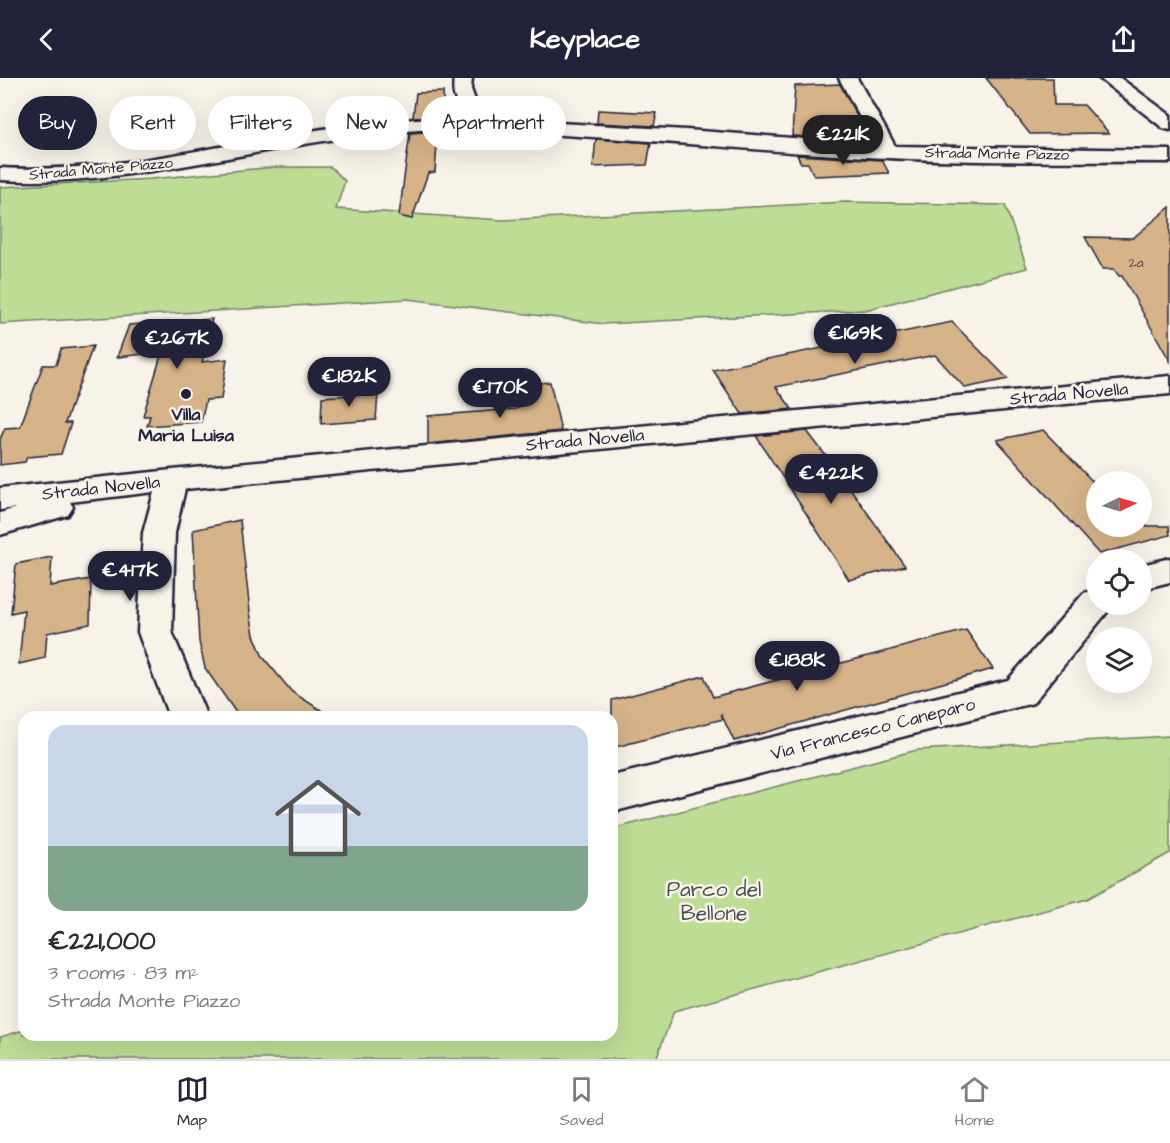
<!DOCTYPE html>
<html lang="en">
<head>
<meta charset="utf-8">
<style>
	:root { --surface:#fff; --page:#f2f2f3; --text:#2b2b33; --muted:#7c7c81; --line:#e1e1e2; --accent:#22223b }
	body { margin:0; font-family:"Architects Daughter",sans-serif; background:var(--page); color:var(--text); height:100vh; display:flex; flex-direction:column; font-size:22px; white-space:nowrap }
	* { box-sizing:border-box; margin:0 }
	p { font-size:20px; color:var(--muted) }
	.icon { flex:none; width:33px; height:33px; fill:none; stroke:currentColor; stroke-width:2; stroke-linecap:round; stroke-linejoin:round }
	.map { position:relative; flex:1; overflow:hidden }
	.panel { position:absolute; left:18px; top:633px; width:600px; height:330px; display:flex; flex-direction:column; background:var(--surface); border-radius:18px; box-shadow:0 6px 24px #0002 }
	.panel>* { flex:none }
	.top-card { position:absolute; left:18px; top:18px; width:600px; height:54px; display:flex; gap:12px }
	.needle { width:39px; rotate:85deg }
	.controls { position:absolute; left:1086px; top:393px; display:grid; gap:12px }
	.controls a { display:grid; place-items:center; width:66px; height:66px; border-radius:50%; background:var(--surface); box-shadow:0 6px 24px #0002; font-size:30px }
	.price { position:absolute; translate:-50% -51px; padding:0 14px; border-radius:21px; background:var(--accent); color:#fff; font-size:20px; line-height:39px; filter:drop-shadow(0 2px 3px #0008) }
	.price::after { content:''; position:absolute; left:50%; top:36px; width:18px; height:14px; margin-left:-9px; background:inherit; clip-path:polygon(0 0,100% 0,50% 100%) }
	.price.active { background:#222; color:#fff }
	ul { padding:0; list-style:none }
	li { display:grid; align-content:center; gap:12px; height:318px; padding:0 30px }
	li span { display:grid; place-items:center; height:186px; border-radius:18px; color:#555 }
	li>.icon { margin-inline-start:auto }
	span .icon { width:108px; height:108px; fill:#fffc; stroke-width:1 }
	li b { font-size:26px }
	.tag { padding:0 21px; border-radius:27px; background:var(--surface); box-shadow:0 6px 24px #0002; font-size:21px; line-height:54px }
	.tag.active { background:var(--accent); color:#fff }
	header { display:flex; justify-content:space-between; align-items:center; height:78px; padding:0 30px; background:var(--accent); color:#fff; font-size:27px; font-weight:700 }
	.tabs { display:flex; justify-content:space-around; align-items:center; height:84px; border-top:2px solid var(--line); background:var(--surface); font-size:16px; color:var(--muted) }
	.tabs a { display:grid; justify-items:center; gap:3px }
	.tabs .active { color:var(--accent) }
	.map>svg:first-child { display:block }
	.green { fill:#bddc94; stroke:#707f68; stroke-width:1.5 }
	.building { fill:#d6b388; stroke:#22223b; stroke-width:1.5 }
	.lines { fill:none; stroke-linecap:round; stroke-linejoin:round }
	.minor-casing { stroke:#22223b; stroke-width:5 }
	.minor { fill:#f7f3e8; fill-rule:evenodd }
	.poi-dot { fill:#22223b; stroke:#f7f3e8; stroke-width:2 }
	.labels { text-anchor:middle; dominant-baseline:central; stroke-width:5; stroke-linejoin:round; paint-order:stroke }
	.far-number-label { font-size:14px; fill:#4f464e }
	.far-street-label { font-size:15px; fill:#22223b; stroke:#f7f3e8 }
	.street-label { font-size:18px; fill:#22223b; stroke:#f7f3e8 }
	.poi-label { font-size:18px; font-weight:bold; fill:#22223b; stroke:#f7f3e8 }
	.near-park-label { font-size:21px; fill:#495051; stroke:#f7f3e8 }
</style>
</head>
<body>
<header><svg class="icon" aria-label="back" viewBox="0 0 24 24"><path d="M15 5l-7 7 7 7"/></svg>Keyplace<svg class="icon" aria-label="share" viewBox="0 0 24 24"><path d="M12 15V3M7 8l5-5 5 5M5 13v7h14v-7"/></svg></header>
<div class="map">
<svg width="1170" height="981" viewBox="0 0 1170 981">
	<rect width="100%" height="100%" fill="#f7f3e8"/>
	<filter id="ink" filterUnits="userSpaceOnUse"><feTurbulence type="fractalNoise" baseFrequency=".0167" numOctaves="2"/><feDisplacementMap in="SourceGraphic" scale="12" xChannelSelector="R" yChannelSelector="G"/><feConvolveMatrix kernelMatrix="1 2 1 2 8 2 1 2 1" color-interpolation-filters="sRGB"/></filter>
	<g filter="url(#ink)">
		<!-- green -->
		<path class="green" d="M274,89H331L345,103L336,131L503,142L845,124L1005,127L1027,190L865,232L604,246L408,221L0,246V109L151,101Z
			M1170,658V775L1087,821L674,933L656,981H0V959L24,952V957H612V751L917,672Z"/>
		<!-- building -->
		<path class="building" d="M986,0H1053L1054,27H1084L1109,55L1030,56Z
			M840,6L870,63L792,58L795,8Z
			M443,14L444,39H413L416,15Z
			M598,32L657,35L654,48L597,45Z
			M441,53L437,67L435,94L428,95L412,141L399,138L410,55Z
			M596,61L651,65L647,87L593,89Z
			M797,77L882,82L889,95L814,98L808,85H801Z
			M1170,129V283L1122,198H1119L1114,191H1103L1085,159L1133,160Z
			M212,241L202,284L227,281L221,321L206,322L201,344L147,348L150,338H143L162,274L117,279L129,247Z
			M952,244L1008,301L965,310L935,277L776,309L792,331L742,336L713,292Z
			M93,268L65,345H71L61,376L27,379L25,384L0,387V361L5,350L20,349L43,287H56L61,271Z
			M550,304L561,353L428,366V338L515,331L520,329L519,307Z
			M378,315L376,342L321,346L322,319Z
			M1043,352L1096,407V448H1169L1170,457L1099,476L997,362Z
			M807,353L845,403L905,488L849,502L756,358Z
			M240,442L250,534L254,557L263,579L292,614L332,639H239L205,590L199,564L193,452Z
			M52,479L50,508L91,501L90,546L47,555L45,580L19,586L24,532L11,535L16,486Z
			M966,552L993,591L734,663L721,636L723,641L612,670V622L704,598L713,619Z"/>
		<g class="lines">
			<defs>
				<path id="minor" d="M454,0H472L471,11L475,22L504,42L686,52L874,66L839,0H857L895,68L1170,72V84C1084,83 997,85 910,81C794,76 679,64 563,57C524,55 484,50 445,51C295,54 150,111 0,102V90C161,99 317,32 476,41C458,28 451,23 454,0Z
					M1099,0H1120L1170,37V52L1163,50Z
					M1170,298V316L185,411L175,455L172,554L207,639H169L138,554L143,455L154,414L70,424L73,429L68,437L0,457V435L16,430L0,432V410L172,392Z
					M1170,480V504L1142,511V487Z
					M1096,511V526H1112L1108,533L1033,625L612,734V698L1008,602L1084,515Z"/>
			</defs>
			<!-- minor casing -->
			<use href="#minor" class="minor-casing"/>
			<!-- minor -->
			<use href="#minor" class="minor"/>
		</g>
	</g>
	<!-- markers -->
	<circle class="poi-dot" cx="186" cy="316" r="6"/>
	<g class="labels">
		<!-- far-number labels -->
		<g class="far-number-label">
			<text x="1136" y="185">2a</text>
		</g>
		<!-- far-street labels -->
		<g class="far-street-label">
			<text transform="translate(997 76) rotate(1)">Strada Monte Piazzo</text>
			<text transform="translate(101 91) rotate(-5)">Strada Monte Piazzo</text>
		</g>
		<!-- street labels -->
		<g class="street-label">
			<text transform="translate(1069 316) rotate(-5)">Strada Novella</text>
			<text transform="translate(585 362) rotate(-5)">Strada Novella</text>
			<text transform="translate(101 410) rotate(-6)">Strada Novella</text>
			<text transform="translate(873 651) rotate(-14)">Via Francesco Caneparo</text>
		</g>
		<!-- poi labels -->
		<g class="poi-label">
			<text x="186" y="336">Villa<tspan x="186" dy="21">Maria Luisa</tspan></text>
		</g>
		<!-- near-park labels -->
		<g class="near-park-label">
			<text x="714" y="811">Parco del<tspan x="714" dy="24">Bellone</tspan></text>
		</g>
	</g>
</svg>
<div class="controls">
<a><svg class="needle" viewBox="-14 -14 28 28"><path d="M0-13l5 13h-10z" fill="#e53935"/><path d="M0 13l5-13h-10z" fill="#7c7c81"/></svg></a>
<a><svg class="icon" aria-label="locate" viewBox="0 0 24 24"><circle cx="12" cy="12" r="6"/><path d="M12 2v4M12 18v4M2 12h4M18 12h4"/></svg></a>
<a><svg class="icon" aria-label="layers" viewBox="0 0 24 24"><path d="M12 4l9 5-9 5-9-5zM3 14l9 5 9-5"/></svg></a>
</div>
<b class="price active" style="left:843px;top:88px">€221K</b>
<b class="price" style="left:855px;top:287px">€169K</b>
<b class="price" style="left:177px;top:292px">€267K</b>
<b class="price" style="left:349px;top:330px">€182K</b>
<b class="price" style="left:500px;top:341px">€170K</b>
<b class="price" style="left:831px;top:427px">€422K</b>
<b class="price" style="left:130px;top:524px">€417K</b>
<b class="price" style="left:797px;top:614px">€188K</b>
<div class="top-card">
<a class="tag active">Buy</a>
<a class="tag">Rent</a>
<a class="tag">Filters</a>
<a class="tag">New</a>
<a class="tag">Apartment</a>
</div>
<section class="panel">
<ul>
<li><span style="background:linear-gradient(#c9d6e8 65%,#7fa58c 0)"><svg class="icon" aria-label="home" viewBox="0 0 24 24"><path d="M3 11l9-7 9 7M6 9v11h12V9"/></svg></span><div><b>€221,000</b><p>3 rooms · 83 m²</p><p>Strada Monte Piazzo</p></div></li>
</ul>
</section>
</div>
<nav class="tabs">
<a class="active"><svg class="icon" aria-label="map" viewBox="0 0 24 24"><path d="M3 6l6-2 6 2 6-2v14l-6 2-6-2-6 2zM9 4v14M15 6v14"/></svg>Map</a>
<a><svg class="icon" aria-label="saved" viewBox="0 0 24 24"><path d="M7 4h10v16l-5-4-5 4z"/></svg>Saved</a>
<a><svg class="icon" aria-label="home" viewBox="0 0 24 24"><path d="M3 11l9-7 9 7M6 9v11h12V9"/></svg>Home</a>
</nav>
</body>
</html>
